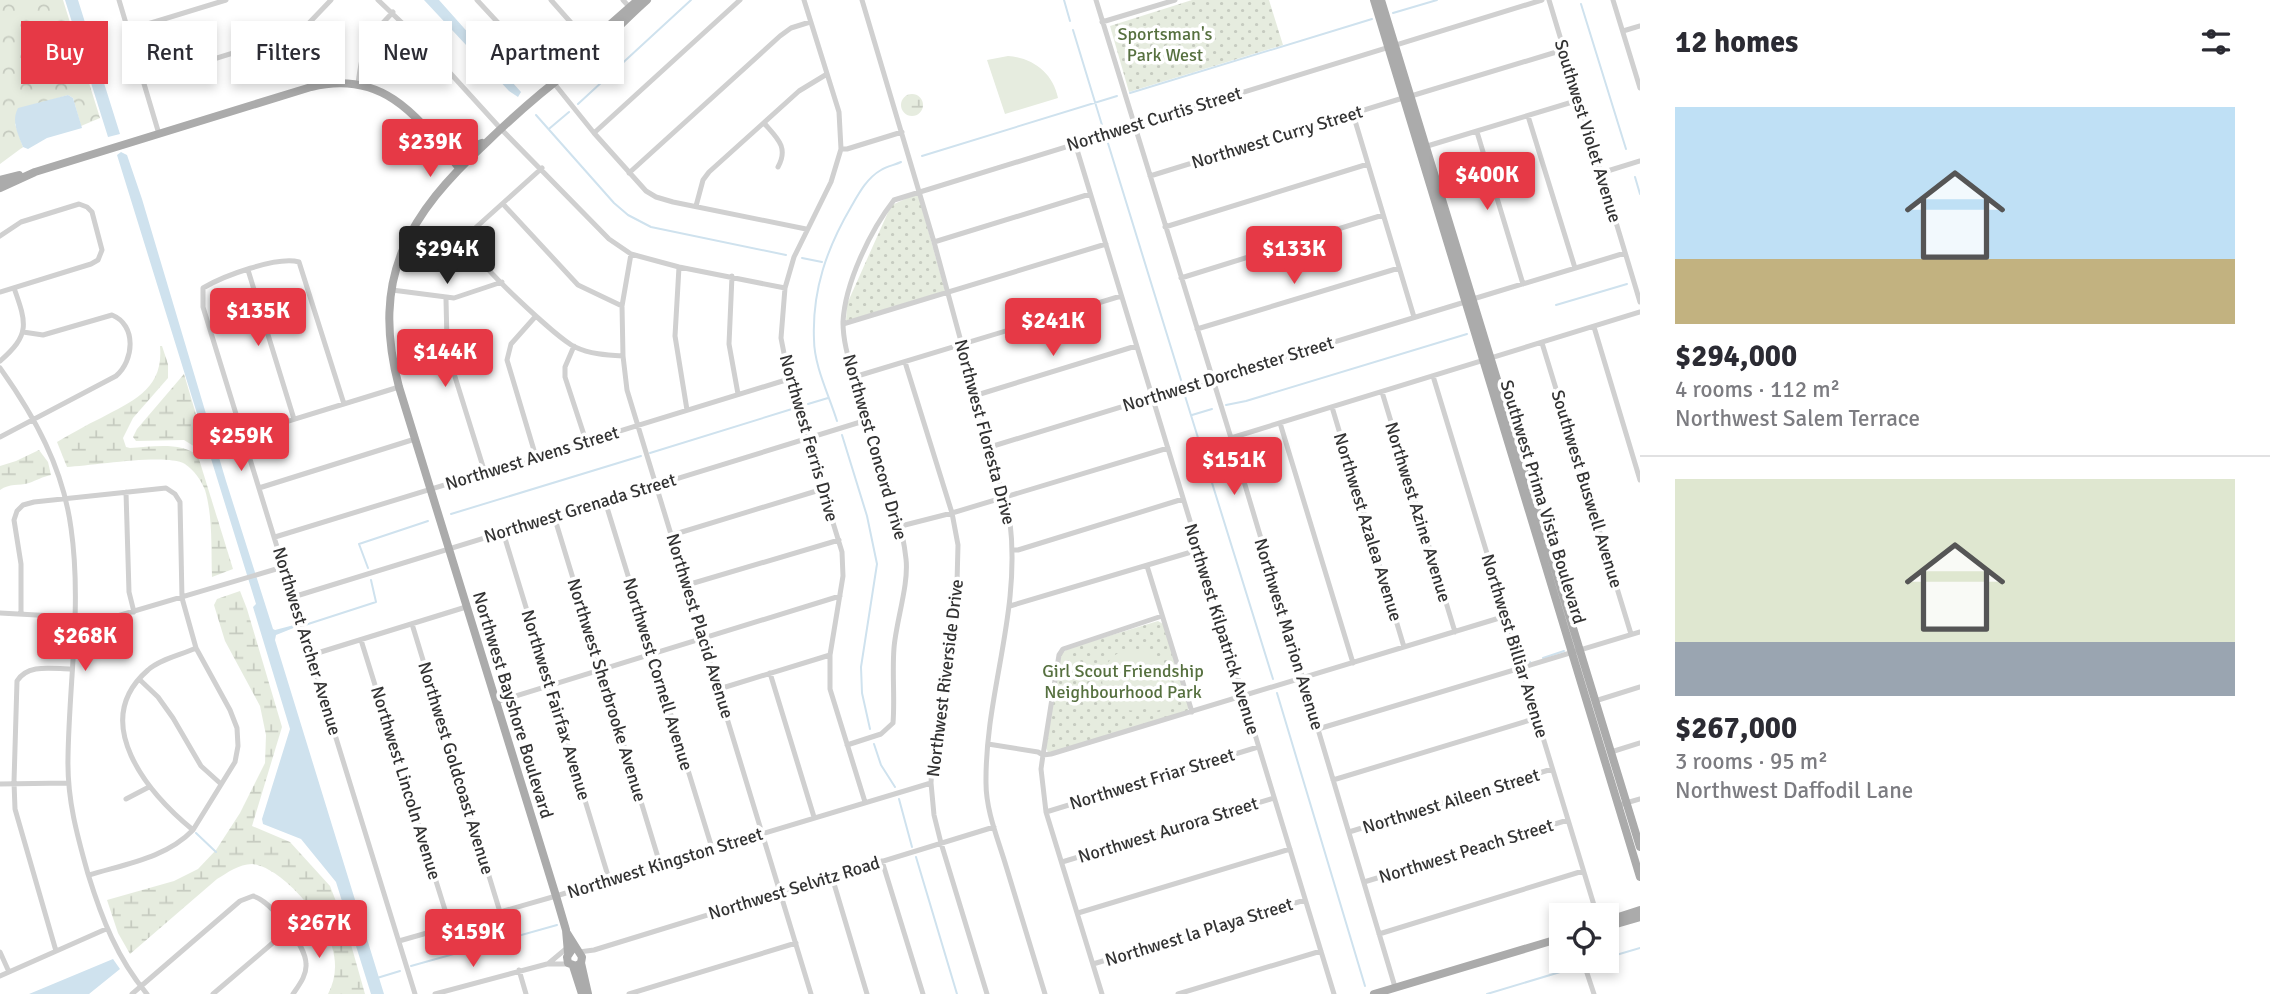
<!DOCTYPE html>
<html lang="en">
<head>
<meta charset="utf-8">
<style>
	:root { --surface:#fff; --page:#f7f7f7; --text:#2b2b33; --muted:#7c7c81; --line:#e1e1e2; --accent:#e63946 }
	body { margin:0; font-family:Signika,sans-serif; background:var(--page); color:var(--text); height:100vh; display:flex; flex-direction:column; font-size:26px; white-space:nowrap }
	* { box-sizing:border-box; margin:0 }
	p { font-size:23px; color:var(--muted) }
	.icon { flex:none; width:38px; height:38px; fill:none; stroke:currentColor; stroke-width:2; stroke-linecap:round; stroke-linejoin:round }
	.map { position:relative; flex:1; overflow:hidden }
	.panel { display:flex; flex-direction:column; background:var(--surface); width:630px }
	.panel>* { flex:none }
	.guide { position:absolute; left:21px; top:21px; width:665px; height:63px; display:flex; gap:14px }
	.buttons { position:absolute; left:1549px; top:903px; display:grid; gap:14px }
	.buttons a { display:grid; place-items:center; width:70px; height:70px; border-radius:0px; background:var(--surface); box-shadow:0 4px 10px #0003; font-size:35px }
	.price { position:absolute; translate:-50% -60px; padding:0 16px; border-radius:7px; background:var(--accent); color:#fff; font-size:23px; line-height:46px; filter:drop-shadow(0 2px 4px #0008) }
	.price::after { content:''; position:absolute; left:50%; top:42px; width:21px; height:16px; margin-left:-10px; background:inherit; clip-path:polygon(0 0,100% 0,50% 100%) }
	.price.active { background:#222; color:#fff }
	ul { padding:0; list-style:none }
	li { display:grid; align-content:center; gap:14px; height:371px; padding:0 35px }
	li+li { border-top:2px solid var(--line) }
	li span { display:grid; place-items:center; height:217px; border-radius:0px; color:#555 }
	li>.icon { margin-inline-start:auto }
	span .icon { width:126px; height:126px; fill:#fffc; stroke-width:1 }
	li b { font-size:30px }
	h2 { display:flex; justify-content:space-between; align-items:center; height:84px; padding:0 35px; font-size:30px }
	.pill { padding:0 24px; border-radius:0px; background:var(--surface); box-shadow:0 4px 10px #0003; font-size:24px; line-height:63px }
	.pill.active { background:var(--accent); color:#fff }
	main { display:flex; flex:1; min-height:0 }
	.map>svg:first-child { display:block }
	.grass { fill:url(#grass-dots) }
	.forest { fill:url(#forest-crowns) }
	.wetland { fill:url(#wetland-marsh) }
	.garden { fill:#e6ecdf }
	.water { fill:#cfe2ee }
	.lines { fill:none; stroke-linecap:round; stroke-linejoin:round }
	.stream { stroke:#cfe2ee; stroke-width:2 }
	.minor { stroke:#d0d0d0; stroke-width:5 }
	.major { stroke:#ababab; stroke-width:8 }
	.labels { text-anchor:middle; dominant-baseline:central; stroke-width:7; stroke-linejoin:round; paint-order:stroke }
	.park-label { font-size:18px; fill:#56703f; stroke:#fff }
	.street-label { font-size:18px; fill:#333; stroke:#fff }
</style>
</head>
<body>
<main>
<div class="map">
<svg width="1640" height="994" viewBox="0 0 1640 994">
	<defs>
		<pattern id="grass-dots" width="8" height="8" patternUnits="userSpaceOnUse" patternTransform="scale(1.75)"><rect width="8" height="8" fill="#e6ecdf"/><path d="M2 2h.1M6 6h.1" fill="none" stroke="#c6cbc0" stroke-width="1.8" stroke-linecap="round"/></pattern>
		<pattern id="forest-crowns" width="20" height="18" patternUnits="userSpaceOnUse" patternTransform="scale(1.75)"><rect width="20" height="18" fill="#e6ecdf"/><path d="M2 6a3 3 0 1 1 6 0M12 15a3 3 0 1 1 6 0" fill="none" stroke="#c6cbc0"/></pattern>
		<pattern id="wetland-marsh" width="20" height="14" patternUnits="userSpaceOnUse" patternTransform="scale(1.75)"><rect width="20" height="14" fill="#e6ecdf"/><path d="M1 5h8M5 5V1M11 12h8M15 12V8" fill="none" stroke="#c6cbc0"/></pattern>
	</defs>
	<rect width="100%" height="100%" fill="#fff"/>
	<!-- grass -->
	<path class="grass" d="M1192,0H1269L1283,45L1129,92L1110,26Z
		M918,193L945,291L846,321L847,304L889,210L892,205Z
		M1158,621L1163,624L1189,708L1187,711L1052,753L1048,752L1046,748L1061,654L1069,648Z"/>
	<!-- forest -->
	<path class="forest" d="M0,0H63L100,118L81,126L73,98L68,95L42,103L15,124L23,147L0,164Z"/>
	<!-- wetland -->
	<path class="wetland" d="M901 105a11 11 0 1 1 22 0a11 11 0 1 1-22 0Z
		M160,346H162L168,364V378L133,418L123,438L126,447L130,448C151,447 181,441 198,456L233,569L212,577C211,549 213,517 205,490C201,480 194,470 185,464C165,453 93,466 67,467L57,442C71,434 86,425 101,418C133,401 164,389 160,346Z
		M184,374L208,455L184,440L136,441L133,437L137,429Z
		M39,450L48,462L51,475C42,477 37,480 29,483C18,486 10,483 0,490V466L16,461Z
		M240,591L247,609L282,727L252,826L290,842L330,886L346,927L365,994H328C336,979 337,963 332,947C325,919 282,867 252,864C239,864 227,873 217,879L130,954L118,933L107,900L174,881L198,869L216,850L240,813L265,763L266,735L260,706L225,641L214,605L217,599Z"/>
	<!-- garden -->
	<path class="garden" d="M1008,56C1033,58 1053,73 1058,98L1005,114L987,60Z
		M1126,649C1146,648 1158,658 1163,677L1169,675L1177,699L1173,706L1149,713L1147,707C1105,725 1082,667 1126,649Z"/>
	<!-- water -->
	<path class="water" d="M65,0H78L120,134L108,137Z
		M424,0H439L521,92L518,97L509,91Z
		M68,95L73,98L82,128L47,138L28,149L23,147C18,134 11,121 18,108Z
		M121,152L127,155L142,199L226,481L273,629L275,630L294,625L296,627L276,635L275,640L384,994H371L336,882L301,839L263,824L262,819L290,729L253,607L256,604L117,155Z
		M113,959L120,969L89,994H29Z"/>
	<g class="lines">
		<!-- stream -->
		<path class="stream" d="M1064,0L1070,21
			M1581,4L1626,149
			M1393,13L1437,0
			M1073,30L1102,125
			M1130,93L1372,19
			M578,104L691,0
			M536,115L614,203L628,215L651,227L786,255
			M550,128L569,112
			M1107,140L1181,380
			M922,156L1117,96
			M1635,177L1640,194
			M802,258L822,262
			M1556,305L1627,284
			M1185,396L1273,679
			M808,404L828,398
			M1226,405L1246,401L1467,334
			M1192,415L1212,409
			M837,421C829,395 814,366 814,339C812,290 827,248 851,207C859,193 867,178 881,170C887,166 895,165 901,162
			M842,435L867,516L877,564L861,667L862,693L870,729
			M650,453L792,409
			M451,514L641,456
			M368,568L359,544L428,521
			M1496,572L1522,658L1525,662H1530
			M305,625L376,602L371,580
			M1543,658L1564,651
			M1277,693L1365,986
			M874,744L881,765L895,787
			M899,799L912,847
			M196,833L216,852
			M916,857L957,994
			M294,928L313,912
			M1606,958L1640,948
			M1592,962L1595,961
			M411,966L557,925
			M377,978L400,971
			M1487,994L1580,966"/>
		<!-- minor -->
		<path class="minor" d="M119,0L159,134
			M378,0L421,41L501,129L609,239L631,254L679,267L785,288
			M477,0L553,82L594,133L646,191L656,197L673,202L806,229
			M551,0L589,43
			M623,0L632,10
			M804,0L839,112L841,149L831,182L794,257L785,288L781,338L789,379L842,552L843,576L830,655V689L865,802
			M862,0L934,242L1010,522C1021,613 985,694 986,783C986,811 998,839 1006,866C1019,908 1032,951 1045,994
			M1096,0L1231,438L1395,987
			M1549,0L1640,302
			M1613,0L1640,88
			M1102,22L1175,0
			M128,30L226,0
			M1623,31L1640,26
			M143,81L285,37L309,23L331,0
			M358,84C363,43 365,42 393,12
			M1411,96L1563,50
			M1353,114L1414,317
			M1528,116L1575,268
			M764,123C777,138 789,147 778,167
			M1477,132L1523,284
			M594,133L740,0
			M1075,143L1334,994
			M1424,147L1579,100
			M841,149H847L902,132
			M542,168L473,230C470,235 469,239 470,245C476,263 557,338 575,347C590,354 606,355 623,356
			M629,173L780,36L791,28L810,22
			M1601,173L1640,161
			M1150,176L1403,98
			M503,204L578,285L622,306
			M696,206L703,180L709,172L799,91L827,74
			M1165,227L1368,164
			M0,236L21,222L79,204L87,207L92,212L102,250L98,260L91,264L0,292
			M934,242L1090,194
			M631,254L622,306L623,356L627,390L811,994
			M679,267L675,336L687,410
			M248,270L294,419
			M732,276L729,344L738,394
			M1181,278L1383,215
			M392,290L454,298L502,282
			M446,299L447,343L451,364L485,473
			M1473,299L1625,253
			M535,317L511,344L507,360L536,457
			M843,324L1106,244
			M1594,327L1640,480
			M1197,329L1399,268
			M1542,343L1631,634
			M574,346L565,367V377L586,441
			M0,361C30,335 27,324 14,288
			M905,362L952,513L958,545L957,583L933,749L931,783L934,815L941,843L987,994
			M0,368C35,417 63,468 71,528C82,604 69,682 68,758C67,799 77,835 88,874C102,919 117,958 147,994
			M1433,376L1597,915
			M854,377L1121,296
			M1382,392L1455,632
			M977,395L1136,346
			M344,404L299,262C277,256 223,276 203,288V307L415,994
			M1332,407L1404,647
			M1280,423L1353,663
			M243,435L399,387
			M0,437L116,376C134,361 137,325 112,315L43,335L23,332
			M1231,438L1640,312
			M990,447L1465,302
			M259,488L415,439
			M126,492L129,592L134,612
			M605,501L712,848
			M554,516L660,864
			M901,526L952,513L1168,448
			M503,532L609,879
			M672,535L823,489
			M275,537L789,379
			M1013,550H1018L1183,499
			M1147,566L1192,712
			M687,585L839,540
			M293,597L867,420
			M1010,606L1198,550
			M0,613L91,618L114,617L283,567
			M21,613V564L14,520L17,511L23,505L34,502L166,488L175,494L180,502L182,598L196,648L230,710L237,728L238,746L235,762L193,830C166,858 125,864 89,875
			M412,624L500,912
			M361,640L450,926
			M311,655L466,607
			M770,673L814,817
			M139,679L158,697L173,718L201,766L221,784
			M719,689L830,655
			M1595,701L1640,687
			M496,702L840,596
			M1318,729L1640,632
			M988,744L1038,752L1043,755L1051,754L1506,616
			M847,745L881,734L893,723C895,698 892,673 894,648C896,622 909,584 906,559C900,503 872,439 856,384C850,363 843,344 843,322C845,283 870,231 894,200L1542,0
			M1611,752L1640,743
			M1333,780L1537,718
			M0,784L67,783
			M126,799L149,787
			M1619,805L1640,799
			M1046,812L1258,747
			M193,830C148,793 88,722 148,670C160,659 181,655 196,648
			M1349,832L1552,769
			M882,861L923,994
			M1062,862L1274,798
			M832,877L867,994
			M1364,882L1568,820
			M1078,913L1290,849
			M1379,934L1583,871
			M399,941L556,896L931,783
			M56,951L15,809L14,782L17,681C28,663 53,669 72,669
			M0,952L9,972
			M579,952L594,950L994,827
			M1583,961L1594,994
			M549,963L567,948
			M1093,964L1305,900
			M519,970L526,994
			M0,976L106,929
			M132,994L240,901L253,896C271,901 306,945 306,964C307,975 299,985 293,994
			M213,994L289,929
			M435,994L547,964H570
			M629,994L796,943
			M1102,994L1046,812L1041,769L1043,755L1059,655L1063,649L1162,616
			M1178,994L1321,951"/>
		<!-- major -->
		<path class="major" d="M1374,0L1640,877
			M1381,0L1640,847
			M561,72L589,43L638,0
			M440,141C457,151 464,151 482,143
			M0,180L19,175
			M0,188L35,172L311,87C384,69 418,117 459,168
			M1606,921L1640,910
			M1606,927L1640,917
			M567,933L582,957L581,963L588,994
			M571,951L567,957L568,963L576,966L581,963
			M568,953L566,930L556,896L399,387C370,277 408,215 487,142C514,116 542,91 572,69C599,48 622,22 647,0
			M573,966L582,994
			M1374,994L1561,938"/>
	</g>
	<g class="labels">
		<!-- park labels -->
		<g class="park-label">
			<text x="1165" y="34">Sportsman's<tspan x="1165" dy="21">Park West</tspan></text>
			<text x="1123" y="671">Girl Scout Friendship<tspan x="1123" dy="21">Neighbourhood Park</tspan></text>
		</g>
		<!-- street labels -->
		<g class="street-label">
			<text transform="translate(1154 119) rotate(-17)">Northwest Curtis Street</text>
			<text transform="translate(1588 131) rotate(73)">Southwest Violet Avenue</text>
			<text transform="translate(1277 137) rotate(-17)">Northwest Curry Street</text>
			<text transform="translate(1228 374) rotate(-17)">Northwest Dorchester Street</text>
			<text transform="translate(985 432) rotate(75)">Northwest Floresta Drive</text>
			<text transform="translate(809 438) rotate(74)">Northwest Ferris Drive</text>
			<text transform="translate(875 447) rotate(74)">Northwest Concord Drive</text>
			<text transform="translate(532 458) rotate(-17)">Northwest Avens Street</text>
			<text transform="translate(1587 489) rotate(73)">Southwest Buswell Avenue</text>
			<text transform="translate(1543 502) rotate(73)">Southwest Prima Vista Boulevard</text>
			<text transform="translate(580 508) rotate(-17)">Northwest Grenada Street</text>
			<text transform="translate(1418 512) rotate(73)">Northwest Azine Avenue</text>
			<text transform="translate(1368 527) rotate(73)">Northwest Azalea Avenue</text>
			<text transform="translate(700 626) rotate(73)">Northwest Placid Avenue</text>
			<text transform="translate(1222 629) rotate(73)">Northwest Kilpatrick Avenue</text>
			<text transform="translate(1289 634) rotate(73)">Northwest Marion Avenue</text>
			<text transform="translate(307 641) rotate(73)">Northwest Archer Avenue</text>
			<text transform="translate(1515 646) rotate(73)">Northwest Billiar Avenue</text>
			<text transform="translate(658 674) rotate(73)">Northwest Cornell Avenue</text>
			<text transform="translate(945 678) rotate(-83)">Northwest Riverside Drive</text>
			<text transform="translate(607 690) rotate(73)">Northwest Sherbrooke Avenue</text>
			<text transform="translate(513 705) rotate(73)">Northwest Bayshore Boulevard</text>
			<text transform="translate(556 705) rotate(73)">Northwest Fairfax Avenue</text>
			<text transform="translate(456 768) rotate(73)">Northwest Goldcoast Avenue</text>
			<text transform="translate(1152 779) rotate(-17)">Northwest Friar Street</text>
			<text transform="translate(406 783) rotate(73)">Northwest Lincoln Avenue</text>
			<text transform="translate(1451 801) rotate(-17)">Northwest Aileen Street</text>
			<text transform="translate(1168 830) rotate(-17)">Northwest Aurora Street</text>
			<text transform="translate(1466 851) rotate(-17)">Northwest Peach Street</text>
			<text transform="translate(665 863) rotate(-17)">Northwest Kingston Street</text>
			<text transform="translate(794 888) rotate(-17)">Northwest Selvitz Road</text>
			<text transform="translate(1199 932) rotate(-17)">Northwest la Playa Street</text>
		</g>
	</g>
</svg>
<div class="buttons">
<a><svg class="icon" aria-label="locate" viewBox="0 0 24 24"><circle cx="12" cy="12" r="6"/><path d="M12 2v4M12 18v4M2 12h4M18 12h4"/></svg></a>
</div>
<b class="price" style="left:430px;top:179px">$239K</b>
<b class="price" style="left:1487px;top:212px">$400K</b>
<b class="price active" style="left:447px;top:286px">$294K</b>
<b class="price" style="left:1294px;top:286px">$133K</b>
<b class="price" style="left:258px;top:348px">$135K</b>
<b class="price" style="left:1053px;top:358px">$241K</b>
<b class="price" style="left:445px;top:389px">$144K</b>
<b class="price" style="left:241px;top:473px">$259K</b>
<b class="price" style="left:1234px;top:497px">$151K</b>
<b class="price" style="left:85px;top:673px">$268K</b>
<b class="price" style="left:319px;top:960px">$267K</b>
<b class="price" style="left:473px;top:969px">$159K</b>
<div class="guide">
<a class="pill active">Buy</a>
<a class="pill">Rent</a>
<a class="pill">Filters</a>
<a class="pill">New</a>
<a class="pill">Apartment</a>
</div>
</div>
<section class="panel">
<h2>12 homes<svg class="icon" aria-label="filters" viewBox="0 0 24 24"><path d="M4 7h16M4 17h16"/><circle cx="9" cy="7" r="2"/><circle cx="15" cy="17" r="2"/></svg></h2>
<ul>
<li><span style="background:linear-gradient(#bfe0f5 70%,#c2b280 0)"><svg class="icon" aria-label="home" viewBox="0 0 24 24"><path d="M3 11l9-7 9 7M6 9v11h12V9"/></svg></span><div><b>$294,000</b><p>4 rooms · 112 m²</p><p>Northwest Salem Terrace</p></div></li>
<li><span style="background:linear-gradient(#dfe7d0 75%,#9aa5b1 0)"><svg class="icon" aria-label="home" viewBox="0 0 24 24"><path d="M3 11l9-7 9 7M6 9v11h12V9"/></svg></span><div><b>$267,000</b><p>3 rooms · 95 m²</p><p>Northwest Daffodil Lane</p></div></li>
</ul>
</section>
</main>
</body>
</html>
